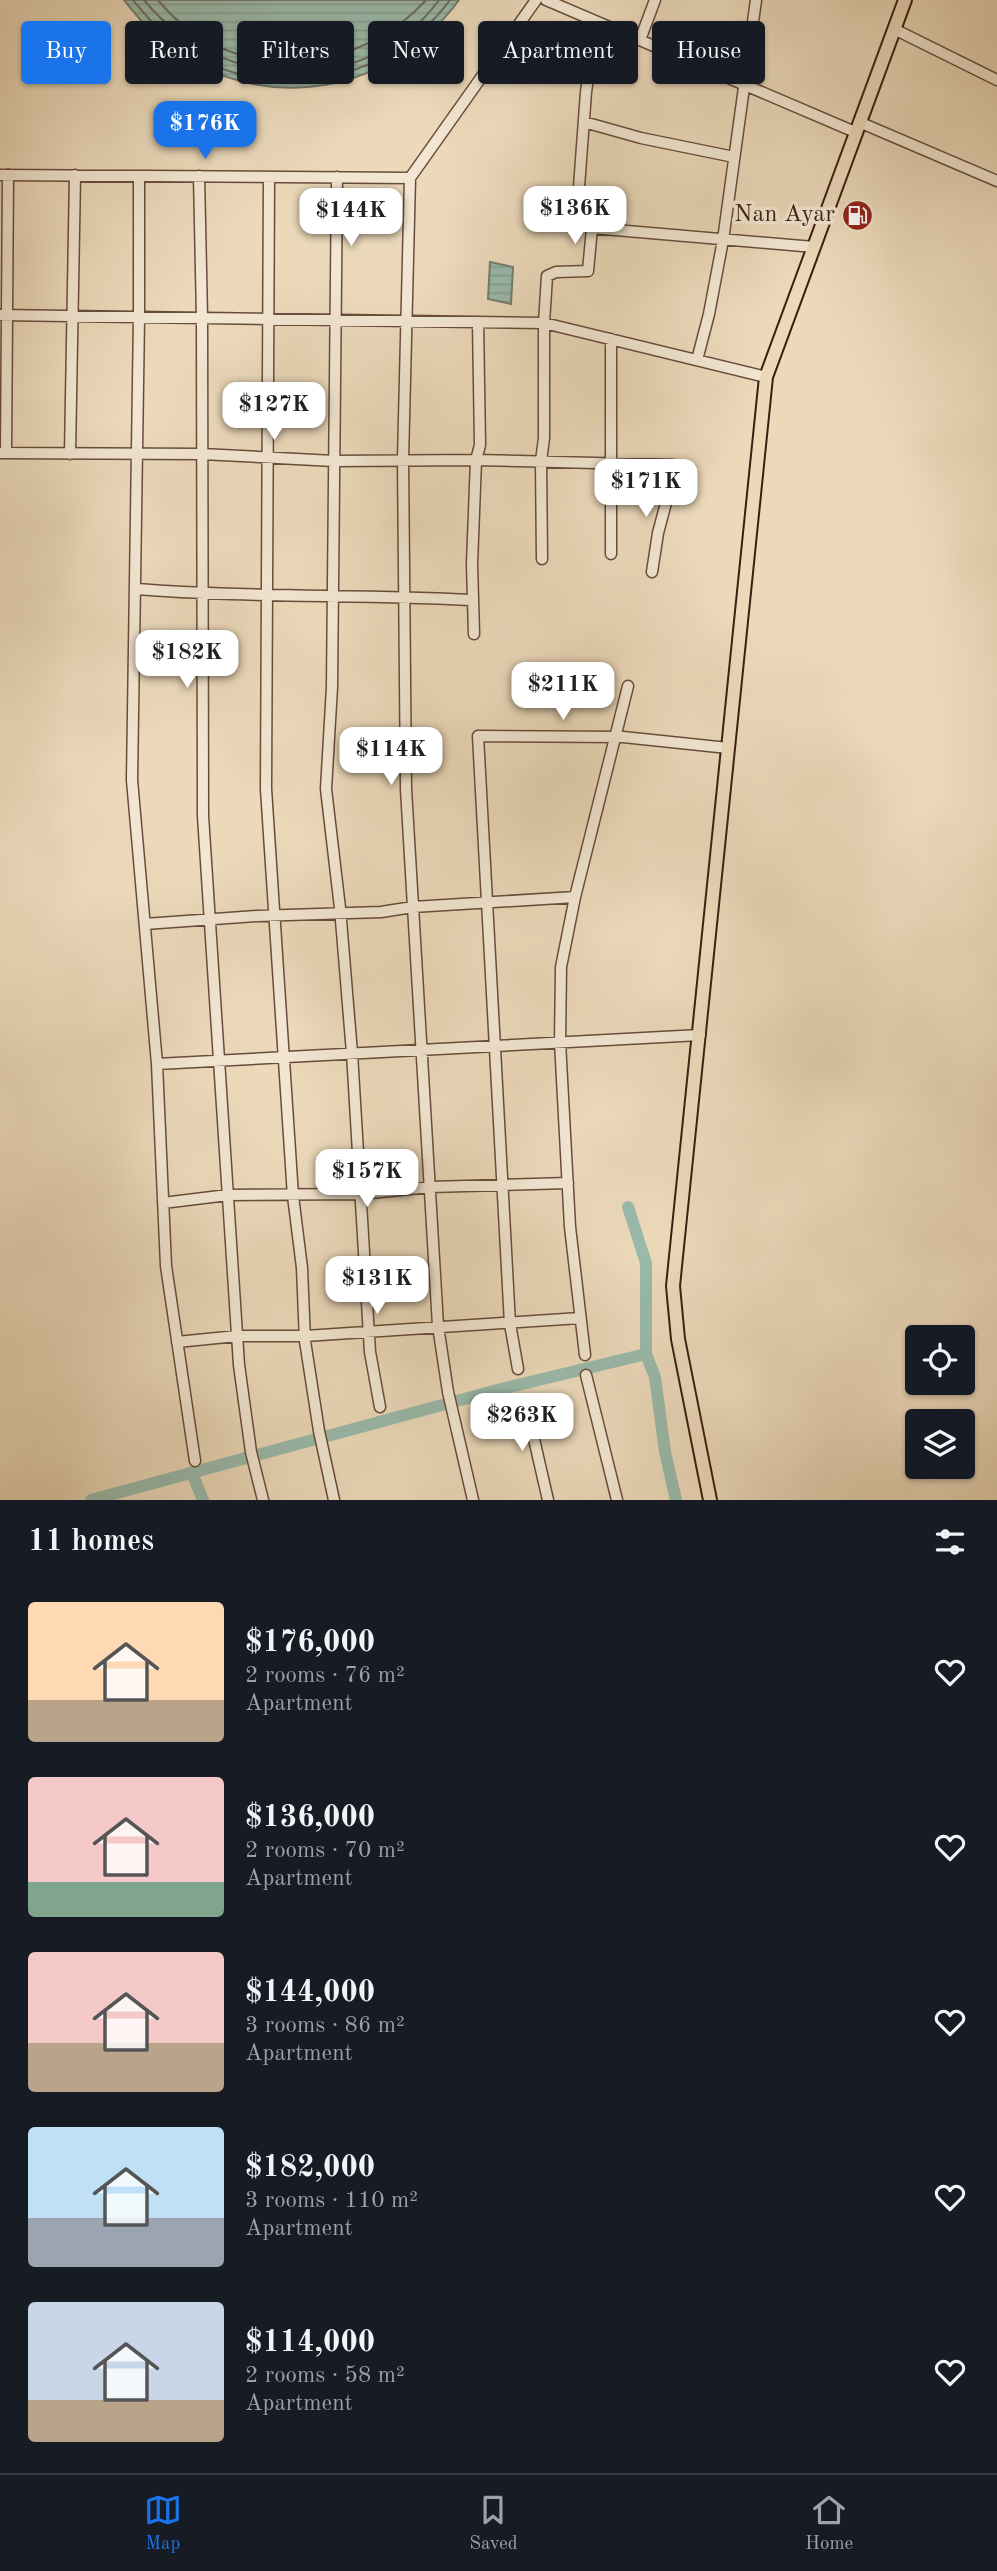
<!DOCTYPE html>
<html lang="en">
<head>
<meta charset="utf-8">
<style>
	:root { --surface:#171b24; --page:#20242c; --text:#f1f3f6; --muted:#9ea1a6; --line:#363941; --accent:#1a73e8 }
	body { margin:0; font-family:"Old Standard TT",serif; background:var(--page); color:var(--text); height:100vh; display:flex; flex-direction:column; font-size:26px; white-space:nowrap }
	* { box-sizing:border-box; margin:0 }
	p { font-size:23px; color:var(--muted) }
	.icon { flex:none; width:38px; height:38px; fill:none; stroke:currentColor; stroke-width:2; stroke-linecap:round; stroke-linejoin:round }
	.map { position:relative; height:1500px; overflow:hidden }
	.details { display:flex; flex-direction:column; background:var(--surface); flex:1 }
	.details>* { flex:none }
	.hud { position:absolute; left:21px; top:21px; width:956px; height:63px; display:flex; gap:14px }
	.fabs { position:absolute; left:905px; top:1325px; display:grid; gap:14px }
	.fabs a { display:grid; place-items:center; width:70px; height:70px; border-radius:7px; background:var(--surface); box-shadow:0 2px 5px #0004; font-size:35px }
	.price { position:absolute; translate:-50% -60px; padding:0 16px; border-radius:14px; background:#fff; color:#222; font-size:23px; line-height:46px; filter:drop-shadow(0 2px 4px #0008) }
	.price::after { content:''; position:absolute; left:50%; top:42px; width:21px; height:16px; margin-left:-10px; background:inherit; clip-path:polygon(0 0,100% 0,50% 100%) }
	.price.current { background:var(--accent); color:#fff }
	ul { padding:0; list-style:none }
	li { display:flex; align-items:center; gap:21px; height:175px; padding:0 28px }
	li span { display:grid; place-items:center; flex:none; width:196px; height:140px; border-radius:7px; color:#555 }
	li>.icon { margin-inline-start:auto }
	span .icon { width:84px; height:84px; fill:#fffc; stroke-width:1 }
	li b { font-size:30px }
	h2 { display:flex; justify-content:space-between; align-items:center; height:84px; padding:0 28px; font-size:30px }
	.pill { padding:0 24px; border-radius:7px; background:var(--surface); box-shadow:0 2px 5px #0004; font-size:24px; line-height:63px }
	.pill.current { background:var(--accent); color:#fff }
	.tabs { display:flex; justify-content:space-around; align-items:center; height:98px; border-top:2px solid var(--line); background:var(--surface); font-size:19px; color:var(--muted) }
	.tabs a { display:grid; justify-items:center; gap:4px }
	.tabs .current { color:var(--accent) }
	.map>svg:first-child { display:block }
	.water { fill:url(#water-rules); stroke:#747b6d; stroke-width:2 }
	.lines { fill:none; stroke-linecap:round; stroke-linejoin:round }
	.shore { stroke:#6b6c5e; stroke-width:2 }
	.river { stroke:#99baab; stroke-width:12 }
	.minor-casing { stroke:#684c3b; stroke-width:13 }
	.major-casing { stroke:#3d1d11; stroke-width:16 }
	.minor { stroke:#f2e6d2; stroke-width:10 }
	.major { stroke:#ebd9ba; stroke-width:12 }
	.labels { text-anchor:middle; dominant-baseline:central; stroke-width:7; stroke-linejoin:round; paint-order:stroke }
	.poi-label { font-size:24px; fill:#3d1d11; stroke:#f2e6d2; text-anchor:end }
</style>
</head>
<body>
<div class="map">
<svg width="997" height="1500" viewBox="0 0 997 1500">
	<defs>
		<pattern id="water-rules" width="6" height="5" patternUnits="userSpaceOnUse" patternTransform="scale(1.75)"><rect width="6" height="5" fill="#99baab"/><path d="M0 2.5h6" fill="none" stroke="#859f92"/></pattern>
	</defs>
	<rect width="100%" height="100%" fill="#ebd9ba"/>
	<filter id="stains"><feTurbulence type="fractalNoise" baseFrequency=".00286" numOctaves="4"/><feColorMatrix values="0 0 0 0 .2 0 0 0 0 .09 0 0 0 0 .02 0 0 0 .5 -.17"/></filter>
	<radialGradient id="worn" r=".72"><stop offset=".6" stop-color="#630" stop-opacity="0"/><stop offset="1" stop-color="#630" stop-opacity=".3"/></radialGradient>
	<!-- water -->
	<path class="water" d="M124,0H459C390,94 268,116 172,49C153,36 138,18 124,0Z
		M490,262L513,267L511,304L488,299Z"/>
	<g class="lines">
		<!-- shore -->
		<path class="shore" d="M133,0C145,15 158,30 174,42C260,108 387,86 450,0
			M144,0C219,92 366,100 439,0
			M158,0C228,86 355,78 426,0"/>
		<!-- river -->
		<path class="river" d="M628,1207L646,1263V1354L655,1377L665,1452L676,1500
			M192,1473L203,1500
			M91,1500L501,1389L646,1354"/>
		<defs>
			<path id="minor" d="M546,0L855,132
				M894,29L997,80
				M640,40L655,0
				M584,122L641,138L734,157
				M859,122L997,181
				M0,175L410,178
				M139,176V317L132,780L157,1064L166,1266L195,1461
				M199,176L202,318L203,816L239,1365L251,1452L263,1500
				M269,177L266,789L293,1196L302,1268L305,1341L319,1431L334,1500
				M337,177L332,687L326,789L340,908L352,1053L370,1352L380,1407
				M579,187L586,92L596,22
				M0,315L544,323L766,377
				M611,339V554
				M697,360L709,314L723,240L756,0
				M0,453L202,454L334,461L476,460L673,465L675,469L658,533L652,572
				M6,453L8,175
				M70,454L75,175
				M542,559L541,461L544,438V323L547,276L556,272L588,271L592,228L814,247
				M136,589C248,598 360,594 472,600
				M474,634L472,564L476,460L480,445L478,322
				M145,924L257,916L381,912L413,907L575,897
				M157,1064L700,1035
				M163,1203L228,1195L360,1194L430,1187L568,1183
				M177,1342L237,1336H305L580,1318
				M585,1355L570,1227L560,1042L561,967L575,897L628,686
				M518,1369L510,1324L478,736L623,737L728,748
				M586,1375L617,1500
				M525,1400L548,1500
				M473,1500L448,1392L438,1326L406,789L403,459L410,178L536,0"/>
			<path id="major" d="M710,1500L678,1339L673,1286L766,377L905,0"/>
		</defs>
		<!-- minor casing -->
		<use href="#minor" class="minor-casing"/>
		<!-- major casing -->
		<use href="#major" class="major-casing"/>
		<!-- minor -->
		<use href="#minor" class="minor"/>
		<!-- major -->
		<use href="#major" class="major"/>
	</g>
	<!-- icons -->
	<defs>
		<symbol id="fuel-disc" viewBox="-11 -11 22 22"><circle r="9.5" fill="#8f2418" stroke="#f2e6d2"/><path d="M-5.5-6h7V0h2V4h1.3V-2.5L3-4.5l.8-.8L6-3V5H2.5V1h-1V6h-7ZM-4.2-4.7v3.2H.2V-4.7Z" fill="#fff"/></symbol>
	</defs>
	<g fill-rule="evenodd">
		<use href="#fuel-disc" x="840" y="198" width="35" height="35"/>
	</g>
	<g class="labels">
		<!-- poi labels -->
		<g class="poi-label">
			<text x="835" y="215">Nan Ayar</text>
		</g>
	</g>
	<rect width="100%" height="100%" filter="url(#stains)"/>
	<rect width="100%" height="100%" fill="url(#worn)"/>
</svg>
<div class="fabs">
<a><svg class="icon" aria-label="locate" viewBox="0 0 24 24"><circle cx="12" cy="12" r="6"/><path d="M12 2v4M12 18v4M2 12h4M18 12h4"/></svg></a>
<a><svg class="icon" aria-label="layers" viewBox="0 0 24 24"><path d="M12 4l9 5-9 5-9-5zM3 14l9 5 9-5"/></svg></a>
</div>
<b class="price current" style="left:205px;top:161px">$176K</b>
<b class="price" style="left:575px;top:246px">$136K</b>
<b class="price" style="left:351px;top:248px">$144K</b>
<b class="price" style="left:274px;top:442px">$127K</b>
<b class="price" style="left:646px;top:519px">$171K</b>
<b class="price" style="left:187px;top:690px">$182K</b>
<b class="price" style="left:563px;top:722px">$211K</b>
<b class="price" style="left:391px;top:787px">$114K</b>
<b class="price" style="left:367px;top:1209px">$157K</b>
<b class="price" style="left:377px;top:1316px">$131K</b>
<b class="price" style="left:522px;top:1453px">$263K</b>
<div class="hud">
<a class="pill current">Buy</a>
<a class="pill">Rent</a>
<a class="pill">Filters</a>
<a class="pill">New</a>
<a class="pill">Apartment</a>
<a class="pill">House</a>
</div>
</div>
<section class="details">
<h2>11 homes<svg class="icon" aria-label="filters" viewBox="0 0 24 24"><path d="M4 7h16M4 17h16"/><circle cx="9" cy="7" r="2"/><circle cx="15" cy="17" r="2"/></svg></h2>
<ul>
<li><span style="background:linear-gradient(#ffd9b3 70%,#b9a48a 0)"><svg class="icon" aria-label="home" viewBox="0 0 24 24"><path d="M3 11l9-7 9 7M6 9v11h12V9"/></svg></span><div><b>$176,000</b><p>2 rooms · 76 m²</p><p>Apartment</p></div><svg class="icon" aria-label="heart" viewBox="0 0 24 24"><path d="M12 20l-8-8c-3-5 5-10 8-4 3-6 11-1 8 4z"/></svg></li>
<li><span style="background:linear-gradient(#f6c9c9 75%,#7fa58c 0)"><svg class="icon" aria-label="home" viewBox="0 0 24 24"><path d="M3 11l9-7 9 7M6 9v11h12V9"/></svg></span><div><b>$136,000</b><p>2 rooms · 70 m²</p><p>Apartment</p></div><svg class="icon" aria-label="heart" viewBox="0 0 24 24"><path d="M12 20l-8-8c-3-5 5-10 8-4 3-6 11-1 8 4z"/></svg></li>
<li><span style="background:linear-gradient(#f6c9c9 65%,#b9a48a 0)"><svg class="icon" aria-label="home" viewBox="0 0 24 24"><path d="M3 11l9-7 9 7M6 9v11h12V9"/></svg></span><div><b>$144,000</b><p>3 rooms · 86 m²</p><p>Apartment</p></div><svg class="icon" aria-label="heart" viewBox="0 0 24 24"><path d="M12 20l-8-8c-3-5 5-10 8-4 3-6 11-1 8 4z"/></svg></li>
<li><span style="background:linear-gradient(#bfe0f5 65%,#9aa5b1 0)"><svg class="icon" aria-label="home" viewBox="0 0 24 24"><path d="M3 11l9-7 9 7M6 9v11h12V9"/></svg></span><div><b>$182,000</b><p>3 rooms · 110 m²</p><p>Apartment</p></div><svg class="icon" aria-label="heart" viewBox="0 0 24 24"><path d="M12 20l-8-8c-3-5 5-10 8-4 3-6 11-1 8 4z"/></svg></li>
<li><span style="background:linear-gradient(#c9d6e8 70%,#b9a48a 0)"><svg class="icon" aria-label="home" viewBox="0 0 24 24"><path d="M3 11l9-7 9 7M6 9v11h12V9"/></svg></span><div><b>$114,000</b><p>2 rooms · 58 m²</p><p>Apartment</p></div><svg class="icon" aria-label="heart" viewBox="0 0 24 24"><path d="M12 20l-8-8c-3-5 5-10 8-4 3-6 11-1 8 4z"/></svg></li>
</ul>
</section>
<nav class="tabs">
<a class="current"><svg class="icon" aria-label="map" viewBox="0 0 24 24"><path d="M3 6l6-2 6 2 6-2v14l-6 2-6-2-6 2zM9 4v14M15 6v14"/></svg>Map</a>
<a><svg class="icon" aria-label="saved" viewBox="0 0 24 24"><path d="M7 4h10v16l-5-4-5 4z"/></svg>Saved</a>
<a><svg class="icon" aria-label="home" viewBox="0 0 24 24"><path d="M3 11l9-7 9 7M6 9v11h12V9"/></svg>Home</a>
</nav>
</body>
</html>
